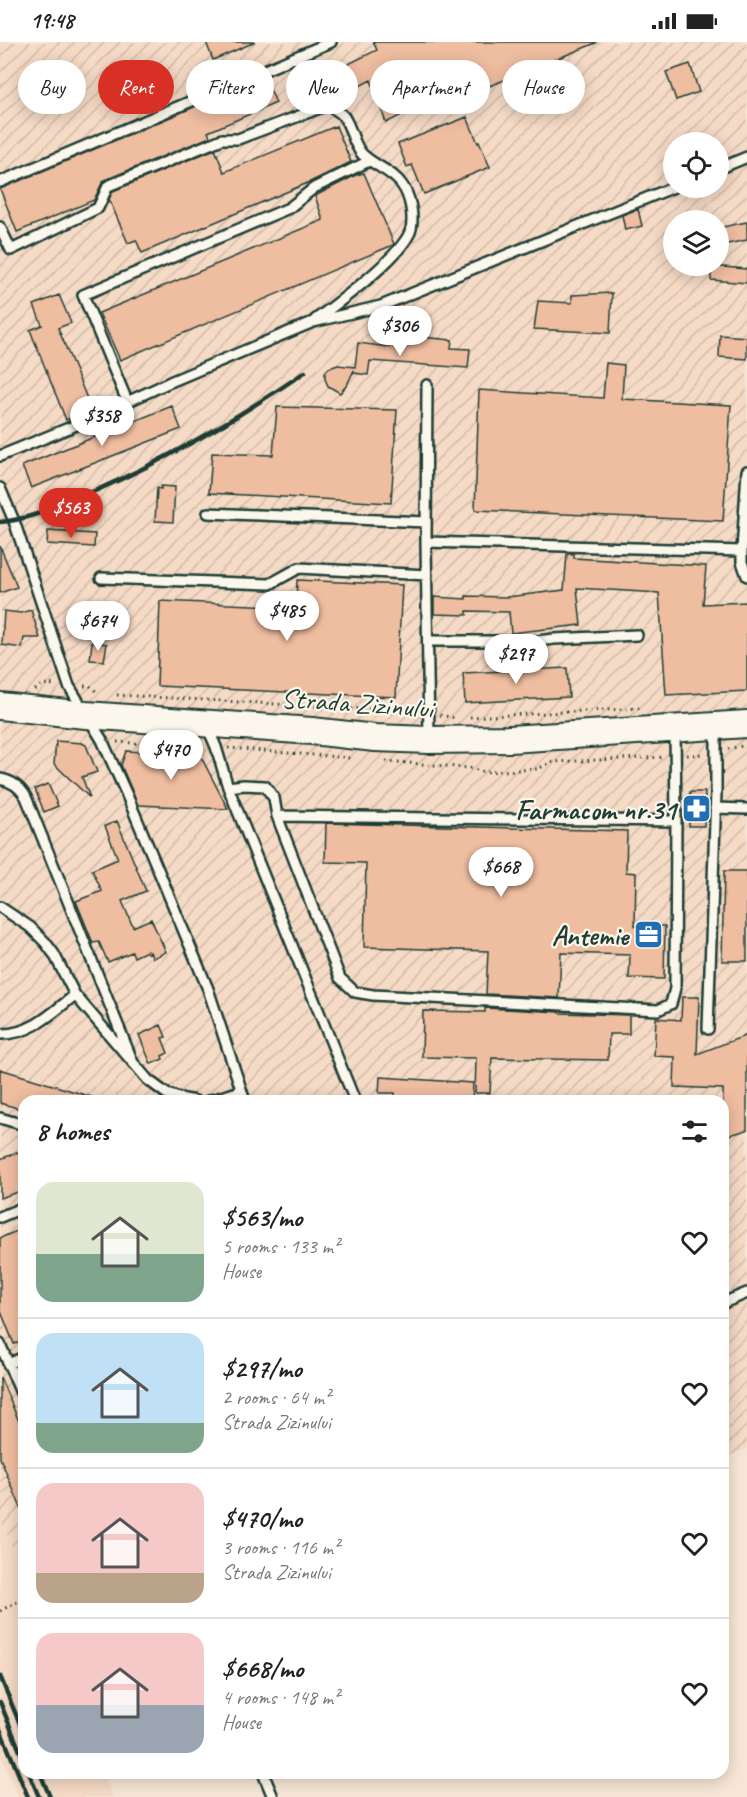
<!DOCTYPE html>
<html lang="en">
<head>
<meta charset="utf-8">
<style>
	:root { --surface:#fff; --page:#f6f6f6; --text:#222; --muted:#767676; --line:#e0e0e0; --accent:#d93025 }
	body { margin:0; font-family:Caveat,sans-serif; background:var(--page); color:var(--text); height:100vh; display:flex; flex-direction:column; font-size:22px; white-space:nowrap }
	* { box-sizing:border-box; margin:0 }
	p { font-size:20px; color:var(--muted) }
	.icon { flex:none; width:33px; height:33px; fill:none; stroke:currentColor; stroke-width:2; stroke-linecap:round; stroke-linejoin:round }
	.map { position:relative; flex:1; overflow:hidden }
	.drawer { position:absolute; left:18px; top:1053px; width:711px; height:684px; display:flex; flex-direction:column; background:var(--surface); border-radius:18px; box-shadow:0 3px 15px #0003 }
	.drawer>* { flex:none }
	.hud { position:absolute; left:18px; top:18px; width:711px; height:54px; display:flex; gap:12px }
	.tools { position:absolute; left:663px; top:90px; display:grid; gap:12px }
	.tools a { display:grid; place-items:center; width:66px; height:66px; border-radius:50%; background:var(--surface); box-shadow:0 3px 15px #0003; font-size:30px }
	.price { position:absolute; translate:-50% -51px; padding:0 14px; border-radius:21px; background:#fff; color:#222; font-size:20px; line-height:39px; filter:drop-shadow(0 2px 3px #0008) }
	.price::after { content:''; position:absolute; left:50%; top:36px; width:18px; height:14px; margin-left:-9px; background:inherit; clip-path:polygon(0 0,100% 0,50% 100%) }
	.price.current { background:var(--accent); color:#fff }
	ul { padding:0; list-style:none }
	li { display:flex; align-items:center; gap:18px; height:150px; padding:0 18px }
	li+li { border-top:2px solid var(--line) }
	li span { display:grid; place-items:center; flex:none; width:168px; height:120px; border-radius:18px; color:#555 }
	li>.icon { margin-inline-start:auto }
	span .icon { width:72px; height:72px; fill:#fffc; stroke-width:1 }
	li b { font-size:26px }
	h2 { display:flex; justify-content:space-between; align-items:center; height:72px; padding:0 18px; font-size:26px }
	.pill { padding:0 21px; border-radius:27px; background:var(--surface); box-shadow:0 3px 15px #0003; font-size:21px; line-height:54px }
	.pill.current { background:var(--accent); color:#fff }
	.status { display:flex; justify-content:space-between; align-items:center; height:42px; padding:0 30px; background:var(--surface); direction:ltr }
	.status svg { height:16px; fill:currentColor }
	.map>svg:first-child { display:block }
	.built { fill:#f5dac5 }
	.industrial { fill:url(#industrial-furrows); fill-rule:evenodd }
	.building { fill:#efbda0; stroke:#1f3d34; stroke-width:1.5 }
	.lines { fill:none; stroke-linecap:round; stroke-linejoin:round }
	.service-casing { stroke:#1f3d34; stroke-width:14 }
	.secondary-casing { stroke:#1f3d34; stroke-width:30 }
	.path { stroke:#1f3d34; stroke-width:3; stroke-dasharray:1.5 4.5; stroke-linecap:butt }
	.service { stroke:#fbf7ec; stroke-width:9 }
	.secondary { stroke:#fbf7ec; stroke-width:26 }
	.rail { stroke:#1f3d34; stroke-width:4.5 }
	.labels { text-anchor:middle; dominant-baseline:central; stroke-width:4.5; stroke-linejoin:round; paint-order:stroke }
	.street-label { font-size:28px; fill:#1f3d34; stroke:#fbf7ec }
	.poi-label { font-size:28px; font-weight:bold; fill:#1f3d34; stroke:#fbf7ec; text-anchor:end }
</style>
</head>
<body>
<div class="status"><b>19:48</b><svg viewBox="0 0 49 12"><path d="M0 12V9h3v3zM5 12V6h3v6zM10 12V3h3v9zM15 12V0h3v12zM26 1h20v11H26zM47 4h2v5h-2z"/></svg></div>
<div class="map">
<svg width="747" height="1755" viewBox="0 0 747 1755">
	<defs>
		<pattern id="industrial-furrows" width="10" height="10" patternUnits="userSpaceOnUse" patternTransform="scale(1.5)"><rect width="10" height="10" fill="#f5dac5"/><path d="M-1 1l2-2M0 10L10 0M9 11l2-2" fill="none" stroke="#d2bcaa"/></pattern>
	</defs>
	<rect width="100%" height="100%" fill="#f7e6d5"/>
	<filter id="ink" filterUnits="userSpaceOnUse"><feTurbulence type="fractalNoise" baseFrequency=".0167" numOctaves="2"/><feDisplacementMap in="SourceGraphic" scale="12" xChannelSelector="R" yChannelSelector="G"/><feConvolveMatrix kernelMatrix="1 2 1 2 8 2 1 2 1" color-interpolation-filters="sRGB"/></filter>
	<g filter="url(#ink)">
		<!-- built -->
		<path class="built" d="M0,1475L24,1534V1731H103L113,1755H18L0,1710Z"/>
		<!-- industrial -->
		<path class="industrial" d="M0,0H747V1407L723,1416V1059H24V1534L0,1475ZM674,100H718V146H674ZM674,178H718V224H674Z"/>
		<!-- building -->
		<path class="building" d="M206,0H255L213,18Z
			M373,0H596V1L482,47L475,36L386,81L371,38L336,56L324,34L377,8Z
			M690,22L699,50L676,58L666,30Z
			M265,35L276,61L208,90L210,95L105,138L102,141L94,158L17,190L0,147Z
			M467,75L478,101L479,100L490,125L424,152L412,123L407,125L398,102Z
			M336,84L351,120L310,140L142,211L136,198L128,201L109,157L113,149L215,107L224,130Z
			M364,131L394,202L393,203L120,318L99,271L323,178L315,154L356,133Z
			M638,167L642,184L625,188L622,173Z
			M747,180V198L718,204V190L723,189L722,185Z
			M711,224L747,227V241L711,238Z
			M612,251L610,291L534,287L538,259L572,261V253Z
			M59,253L71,281L58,286L88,359L78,363L81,372L66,378L30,288L42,283L34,263Z
			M390,292L452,298L451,306L470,307L468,326L370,319L368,333L354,331V328L347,343L340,351L328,344L325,337V330L329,326L338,323L355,325L358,301L389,305Z
			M720,293L747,295V317L719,315Z
			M606,321L624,323L622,357L731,363L723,479L475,468L479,348L603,356Z
			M172,364L181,387L31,446L22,424Z
			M277,365L397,368L391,461L209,451L212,411L273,413Z
			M161,444L175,445L173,480L155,479L157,446L161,447Z
			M48,489L95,492L94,505L47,502Z
			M0,504L17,545L0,551Z
			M567,512H574V516L706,524L703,562L747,560V649L666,653L659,551L577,546L581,583L511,591L509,570L467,569V573L434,572V555L466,557V554L507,555L564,548Z
			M297,538L402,543L396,655L157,644L160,559L296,565Z
			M31,568L40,596H24L22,606L2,603L4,569L21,571Z
			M92,600L107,602L104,619L90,618Z
			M567,626L569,655L465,661L463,631Z
			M56,699L82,701L86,703L97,730L82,735L90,756L54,722Z
			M126,709L200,713L228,767L138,763L121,723Z
			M48,742L58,764L44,770L35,747Z
			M690,750H705L704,784H689Z
			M117,779L146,849L122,859L133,885L151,877L166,910L153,916L150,910L148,911L147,909L134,915L132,910L108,920L99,900L93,901L76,859L102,849L92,828L118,817L105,784Z
			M326,781L627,789L626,830L636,831L635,884H665L664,937L629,936L630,913L561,911L559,956L486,952L488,909L364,905L366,821L325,820Z
			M724,829H747V919H722Z
			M682,955H699L697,1012L747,993V1088L723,1095V1047L674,1045L675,1015L654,1014L656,976L681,978Z
			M485,966L559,970V971L629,973V992H609L608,1018L492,1016L490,1051H475L476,1016L422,1015L423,969L485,970Z
			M161,983L166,995L162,996L168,1011L162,1014L163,1017L151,1022L139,993Z
			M0,1027L95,1056L94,1059H24V1068L0,1061Z
			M380,1035L473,1041L472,1059H395V1051H379Z
			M24,1108V1148L0,1156V1117Z
			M24,1186V1298L14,1302L0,1267V1196Z
			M0,1335L24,1391V1473L0,1416Z"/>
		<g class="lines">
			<defs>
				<path id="service" d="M297,15C306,30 315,47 327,61C332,67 340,69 344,75C352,87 353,102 362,112C374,124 393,129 402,143C410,154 414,173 411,187C404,213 338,261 315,278
					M718,127L747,115
					M0,140L331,0
					M0,185L11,208L98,166L108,144L222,97H238L328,63
					M427,343L426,500L429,696
					M127,359L83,253L289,166L314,146L369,119
					M0,414L86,379L170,340L313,280L381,264L674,145
					M747,429L742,509V520L747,534
					M0,446L14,479L69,644L102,698L126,751L208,947L245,1059
					M208,471L426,480
					M426,500L742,509
					M101,536L270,542L299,526L427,533
					M429,599H500L521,601L554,597L637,593
					M207,684L216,705L228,745L355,1059
					M0,737C12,739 20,745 26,755L132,1018
					M228,745L244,743L265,744L274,756L277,774L340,936L355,950L373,953L658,968L671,962L675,946L676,779L675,689
					M715,766L747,767
					M277,774L676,779
					M0,865L30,885L45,900L54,912L75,953L148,1038L167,1052L179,1056L195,1059
					M708,987L716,750V686
					M0,992C31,993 52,971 75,953
					M208,1059L241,1049
					M0,1076L24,1083
					M0,1175L24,1165
					M723,1261L747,1251
					M0,1302L24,1358
					M8,1322L24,1315
					M263,1731L273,1755"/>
				<path id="secondary" d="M0,664L86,673L312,689L375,696L429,698L510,697L747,682"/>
			</defs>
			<!-- service casing -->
			<use href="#service" class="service-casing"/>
			<!-- secondary casing -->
			<use href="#secondary" class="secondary-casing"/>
			<!-- path -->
			<path class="path" d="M84,644H90L99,652
				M35,648L43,642L57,643
				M117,653L416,670
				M440,673L455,676
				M470,675L643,666
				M117,700L203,705
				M228,706L350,716
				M728,707L742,704
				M687,713L704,712
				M386,719L469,726L485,730L537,727L553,720L665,715
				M0,1569L24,1556"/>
			<!-- service -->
			<use href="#service" class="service"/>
			<!-- secondary -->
			<use href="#secondary" class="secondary"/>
			<!-- rail -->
			<path class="rail" d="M0,480C27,478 53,466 78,456C159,423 233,379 305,330
				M0,1634L24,1692
				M0,1660L24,1719
				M0,1687L28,1755
				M29,1731L39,1755
				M40,1731L50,1755"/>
		</g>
	</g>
	<!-- icons -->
	<defs>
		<symbol id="pharmacy-square" viewBox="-11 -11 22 22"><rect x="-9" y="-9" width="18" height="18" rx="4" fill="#1f6fb2" stroke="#fbf7ec"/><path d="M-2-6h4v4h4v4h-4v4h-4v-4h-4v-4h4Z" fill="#fff"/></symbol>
		<symbol id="office-square" viewBox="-11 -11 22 22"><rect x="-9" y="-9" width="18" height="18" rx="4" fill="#1f6fb2" stroke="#fbf7ec"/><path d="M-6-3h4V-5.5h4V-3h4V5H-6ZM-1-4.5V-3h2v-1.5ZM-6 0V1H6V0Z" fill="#fff"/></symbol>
	</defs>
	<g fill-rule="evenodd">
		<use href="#pharmacy-square" x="680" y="750" width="33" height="33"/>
		<use href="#office-square" x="632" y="876" width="33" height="33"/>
	</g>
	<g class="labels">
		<!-- street labels -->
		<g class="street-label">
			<text transform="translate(357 661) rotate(4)">Strada Zizinului</text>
		</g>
		<!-- poi labels -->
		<g class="poi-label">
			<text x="676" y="767">Farmacom nr.31</text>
			<text x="628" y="893">Antemie</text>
		</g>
	</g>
</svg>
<div class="tools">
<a><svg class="icon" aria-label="locate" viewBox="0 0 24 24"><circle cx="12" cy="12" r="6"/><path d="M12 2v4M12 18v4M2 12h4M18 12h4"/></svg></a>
<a><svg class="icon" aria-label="layers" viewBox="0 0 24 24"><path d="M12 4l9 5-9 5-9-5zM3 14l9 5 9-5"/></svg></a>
</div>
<b class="price" style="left:400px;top:315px">$306</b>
<b class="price" style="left:102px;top:405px">$358</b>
<b class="price current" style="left:71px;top:497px">$563</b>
<b class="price" style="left:287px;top:600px">$485</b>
<b class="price" style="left:98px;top:610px">$674</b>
<b class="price" style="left:516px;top:643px">$297</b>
<b class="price" style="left:171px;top:739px">$470</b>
<b class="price" style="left:501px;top:856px">$668</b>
<div class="hud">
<a class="pill">Buy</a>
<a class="pill current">Rent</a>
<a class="pill">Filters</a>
<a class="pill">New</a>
<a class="pill">Apartment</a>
<a class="pill">House</a>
</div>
<section class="drawer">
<h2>8 homes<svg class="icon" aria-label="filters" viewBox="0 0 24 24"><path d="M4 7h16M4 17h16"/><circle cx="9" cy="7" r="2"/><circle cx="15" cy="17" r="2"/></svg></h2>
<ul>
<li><span style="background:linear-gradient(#dfe7d0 60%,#7fa58c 0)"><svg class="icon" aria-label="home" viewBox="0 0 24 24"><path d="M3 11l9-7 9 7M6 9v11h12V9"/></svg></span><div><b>$563/mo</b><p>5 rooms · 133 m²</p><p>House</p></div><svg class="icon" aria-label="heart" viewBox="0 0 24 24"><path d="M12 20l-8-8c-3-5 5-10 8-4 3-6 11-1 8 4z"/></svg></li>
<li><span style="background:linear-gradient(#bfe0f5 75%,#7fa58c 0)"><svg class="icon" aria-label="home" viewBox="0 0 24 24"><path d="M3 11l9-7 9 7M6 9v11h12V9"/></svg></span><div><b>$297/mo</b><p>2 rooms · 64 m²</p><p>Strada Zizinului</p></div><svg class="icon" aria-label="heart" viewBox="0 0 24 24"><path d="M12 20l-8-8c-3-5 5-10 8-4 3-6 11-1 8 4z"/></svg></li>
<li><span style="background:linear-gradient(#f6c9c9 75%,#b9a48a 0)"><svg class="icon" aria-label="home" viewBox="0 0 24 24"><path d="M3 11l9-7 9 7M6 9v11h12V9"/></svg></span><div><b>$470/mo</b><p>3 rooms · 116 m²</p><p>Strada Zizinului</p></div><svg class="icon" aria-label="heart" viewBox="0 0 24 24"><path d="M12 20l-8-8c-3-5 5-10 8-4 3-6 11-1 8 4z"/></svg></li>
<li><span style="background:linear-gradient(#f6c9c9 60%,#9aa5b1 0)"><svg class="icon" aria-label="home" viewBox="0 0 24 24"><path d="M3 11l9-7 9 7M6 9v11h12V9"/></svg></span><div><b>$668/mo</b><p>4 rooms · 148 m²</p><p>House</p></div><svg class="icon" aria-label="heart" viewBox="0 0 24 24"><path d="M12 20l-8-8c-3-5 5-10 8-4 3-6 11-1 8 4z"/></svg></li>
</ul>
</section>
</div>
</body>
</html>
